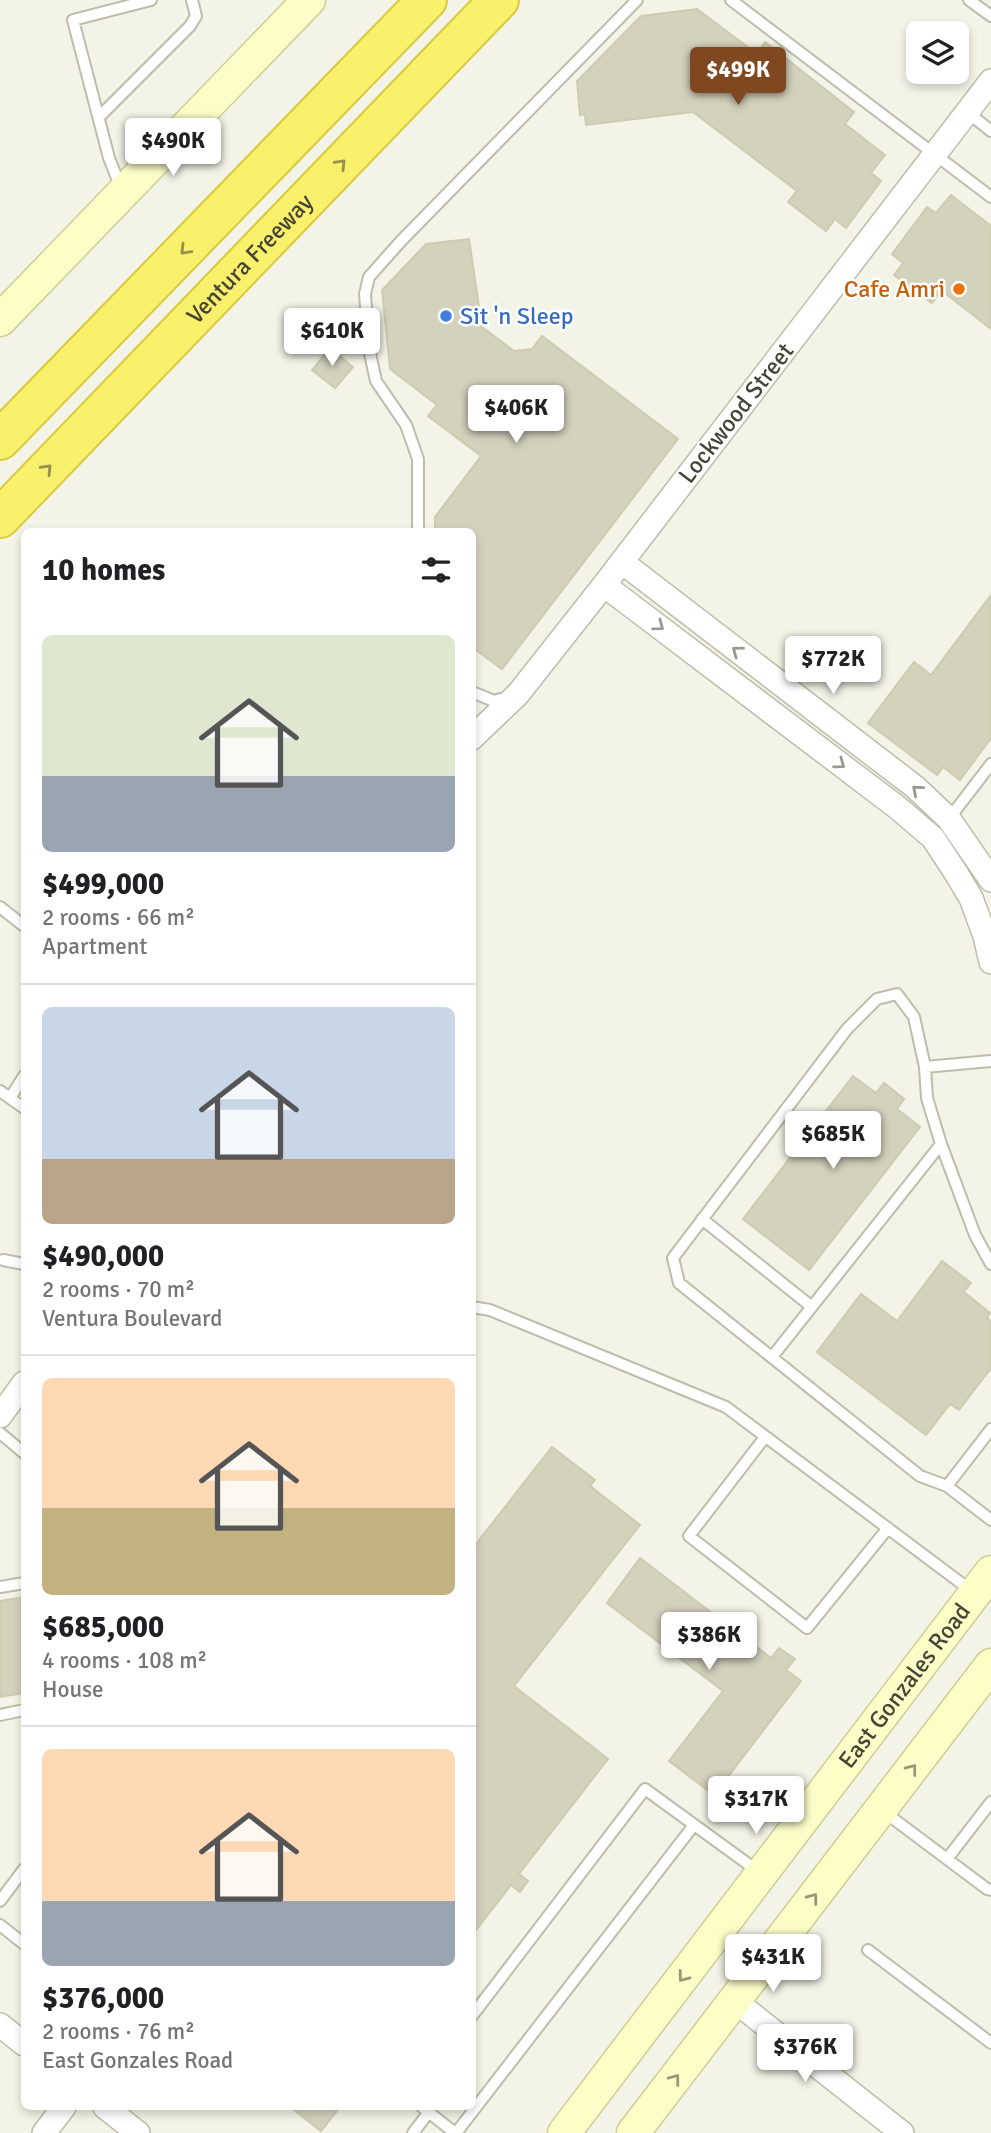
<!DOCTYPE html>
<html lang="en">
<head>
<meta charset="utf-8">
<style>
	:root { --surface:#fff; --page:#f2f2f2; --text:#202124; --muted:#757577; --line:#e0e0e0; --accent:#7f4821 }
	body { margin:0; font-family:Signika,sans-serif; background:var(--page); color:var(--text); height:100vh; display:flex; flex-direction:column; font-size:26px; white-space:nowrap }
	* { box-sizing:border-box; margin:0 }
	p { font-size:23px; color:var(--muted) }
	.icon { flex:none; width:38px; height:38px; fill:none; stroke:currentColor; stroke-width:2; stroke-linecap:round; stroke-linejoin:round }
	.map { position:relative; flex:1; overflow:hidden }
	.sheet { position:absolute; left:21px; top:528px; width:455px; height:1582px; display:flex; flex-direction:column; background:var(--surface); border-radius:10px; box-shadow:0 4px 10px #0003 }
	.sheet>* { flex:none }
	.tools { position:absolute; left:906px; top:21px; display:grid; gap:14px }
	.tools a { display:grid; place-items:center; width:63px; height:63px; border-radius:10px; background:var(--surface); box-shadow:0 4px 10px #0003; font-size:35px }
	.price { position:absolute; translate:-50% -60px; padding:0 16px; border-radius:7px; background:#fff; color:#222; font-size:23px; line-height:46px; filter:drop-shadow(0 2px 4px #0008) }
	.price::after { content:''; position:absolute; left:50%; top:42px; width:21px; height:16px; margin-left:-10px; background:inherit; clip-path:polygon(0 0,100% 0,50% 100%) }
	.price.active { background:var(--accent); color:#fff }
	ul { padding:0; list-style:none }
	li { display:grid; align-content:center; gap:14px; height:371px; padding:0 21px }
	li+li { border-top:2px solid var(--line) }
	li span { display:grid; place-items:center; height:217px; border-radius:10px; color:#555 }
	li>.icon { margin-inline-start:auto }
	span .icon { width:126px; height:126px; fill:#fffc; stroke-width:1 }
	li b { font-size:30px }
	h2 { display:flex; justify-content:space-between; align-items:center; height:84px; padding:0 21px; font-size:30px }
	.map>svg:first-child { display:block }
	.building { fill:#d4d1bd; stroke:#cfcbb0; stroke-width:2 }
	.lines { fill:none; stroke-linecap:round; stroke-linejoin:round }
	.lane-casing { stroke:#bebdaa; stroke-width:14 }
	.street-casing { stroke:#bebdaa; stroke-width:26 }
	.secondary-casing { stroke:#cecf95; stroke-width:35 }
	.highway-casing { stroke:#d9c93b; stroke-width:42 }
	.lane { stroke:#fff; stroke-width:10 }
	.street { stroke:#fff; stroke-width:23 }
	.secondary { stroke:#fcfdc7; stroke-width:32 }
	.highway { stroke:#f9f06c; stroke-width:38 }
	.oneway { stroke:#97914e }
	.oneway2 { stroke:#999890 }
	.oneway3 { stroke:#989777 }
	.food-dot { fill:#e8710a; stroke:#fff; stroke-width:2.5 }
	.shop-dot { fill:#3f7fe0; stroke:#fff; stroke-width:2.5 }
	.labels { text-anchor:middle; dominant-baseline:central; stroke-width:5; stroke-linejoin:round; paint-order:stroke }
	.street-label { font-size:24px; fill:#464436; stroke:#fff }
	.food-label { font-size:24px; fill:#c56008; stroke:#fff; text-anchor:end }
	.shop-label { font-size:24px; fill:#366cbe; stroke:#fff; text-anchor:start }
</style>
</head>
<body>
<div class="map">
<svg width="991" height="2133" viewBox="0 0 991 2133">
	<rect width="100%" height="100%" fill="#f3f3e7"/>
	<!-- building -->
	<path class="building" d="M697,9L757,54L765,42L854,112L845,124L885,155L871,173L881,181L846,228L835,219L826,231L788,202L797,191L693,112L586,125L585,114L580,115L577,81L641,16Z
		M951,195L991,226V329L941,290L932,303L894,275L903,263L892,254L927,207L936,213Z
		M469,239L482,327L514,351L532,349L542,336L678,439L502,669L472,647V532H435V517L481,456L428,416L437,405L390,369L382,290L426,244Z
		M330,348L353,367L335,388L312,370Z
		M991,595V738L960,780L943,767L937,775L868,723L914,662L931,675Z
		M853,1076L876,1093L884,1083L904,1099L897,1109L920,1127L809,1270L743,1219Z
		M942,1261L971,1283L964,1292L990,1313L987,1318L991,1321V1368L959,1410L950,1404L926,1435L817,1352L861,1294L897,1321Z
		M552,1447L595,1480L590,1486L640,1525L514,1686L608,1759L519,1874L528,1881L520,1892L511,1885L472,1935V1549Z
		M640,1558L771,1658L779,1648L795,1659L786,1670L801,1681L714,1795L669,1761L723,1691L607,1603Z
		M24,1597V1693L0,1697V1601Z
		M290,2107H340L321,2131Z"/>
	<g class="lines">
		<defs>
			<path id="lane" d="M731,0L991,197
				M969,0L991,16
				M967,112L991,131
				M99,117L190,26L196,16L192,0
				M121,188L109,158L73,20L151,0
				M418,532V459L406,425L376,381L369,349L365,294L369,277L401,241L637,0
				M472,692L494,701L508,697
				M948,820L991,764
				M0,907L24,926
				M925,1067L991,1061
				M0,1091L24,1108
				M10,1098L24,1076
				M702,1219L812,1307
				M3,1260L24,1264
				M991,1264L975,1235L941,1144L927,1098L925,1067L914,1017L897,994L877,999L847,1029L673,1258L679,1283L920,1476L947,1486L991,1429
				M472,1307L490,1310L726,1407L973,1592
				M772,1357L941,1144
				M0,1433L24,1453
				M765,1437L689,1536L807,1628L888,1528
				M947,1486L991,1520
				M0,1587L24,1583
				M0,1715L24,1710
				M883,1811L987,1889L991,1890
				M947,1859L991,1802
				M0,1901L24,1869
				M0,1925L24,1944
				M868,1950L991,2043
				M472,2016L645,1789L759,1872
				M422,2107L455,2133
				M413,2133L429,2112
				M456,2133L694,1825"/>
			<path id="street" d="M622,562L915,787L949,819L991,880
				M604,585L898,808L933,838L956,873L971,898L985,936L991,962
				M472,738L518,694L604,585L991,81
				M0,1416L24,1383
				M735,2001L902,2133
				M0,2025L24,2044
				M105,2107L138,2133
				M44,2133L64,2107"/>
			<g id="secondary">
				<path d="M0,320L309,0"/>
				<path id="s1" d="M564,2133L991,1572"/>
				<path d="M633,2133L991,1665"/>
			</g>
			<g id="highway">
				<path d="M0,440L427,0"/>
				<path id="s2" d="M0,518L499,0"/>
			</g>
		</defs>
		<!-- lane casing -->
		<use href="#lane" class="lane-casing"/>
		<!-- street casing -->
		<use href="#street" class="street-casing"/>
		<!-- secondary casing -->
		<use href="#secondary" class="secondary-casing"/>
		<!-- highway casing -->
		<use href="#highway" class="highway-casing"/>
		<!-- lane -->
		<use href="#lane" class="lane"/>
		<!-- street -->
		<use href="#street" class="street"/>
		<!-- secondary -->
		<use href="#secondary" class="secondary"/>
		<!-- highway -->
		<use href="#highway" class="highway"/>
	</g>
	<!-- one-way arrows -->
	<defs><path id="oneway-chevron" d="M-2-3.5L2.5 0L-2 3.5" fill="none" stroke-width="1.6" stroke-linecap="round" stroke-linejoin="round" transform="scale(1.75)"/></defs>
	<g class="oneway">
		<use href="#oneway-chevron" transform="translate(341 164) rotate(-46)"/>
		<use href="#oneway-chevron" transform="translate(185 250) rotate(134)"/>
		<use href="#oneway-chevron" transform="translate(47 469) rotate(-46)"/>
	</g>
	<g class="oneway2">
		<use href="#oneway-chevron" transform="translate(659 626) rotate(37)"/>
		<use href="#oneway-chevron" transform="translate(737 651) rotate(-143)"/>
		<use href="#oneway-chevron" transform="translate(840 764) rotate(37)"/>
		<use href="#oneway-chevron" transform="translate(917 790) rotate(-139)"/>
	</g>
	<g class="oneway3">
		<use href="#oneway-chevron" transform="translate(912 1769) rotate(-53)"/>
		<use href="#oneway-chevron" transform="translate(813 1898) rotate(-53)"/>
		<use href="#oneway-chevron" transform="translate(683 1977) rotate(127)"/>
		<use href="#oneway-chevron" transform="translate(675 2079) rotate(-53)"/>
	</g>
	<!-- markers -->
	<circle class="food-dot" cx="959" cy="289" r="7"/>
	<circle class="shop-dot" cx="446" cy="316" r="7"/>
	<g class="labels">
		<!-- street labels -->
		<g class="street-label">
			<text stroke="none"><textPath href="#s2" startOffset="360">Ventura Freeway</textPath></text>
			<text transform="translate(736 413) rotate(-52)">Lockwood Street</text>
			<text stroke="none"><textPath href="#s1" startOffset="562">East Gonzales Road</textPath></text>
		</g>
		<!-- food labels -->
		<g class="food-label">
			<text x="945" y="289">Cafe Amri</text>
		</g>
		<!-- shop labels -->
		<g class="shop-label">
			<text x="460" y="316">Sit 'n Sleep</text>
		</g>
	</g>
</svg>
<div class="tools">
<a><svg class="icon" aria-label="layers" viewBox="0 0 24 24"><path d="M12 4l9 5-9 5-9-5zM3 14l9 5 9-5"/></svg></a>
</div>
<b class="price active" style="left:738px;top:107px">$499K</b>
<b class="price" style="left:173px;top:178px">$490K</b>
<b class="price" style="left:332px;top:368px">$610K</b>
<b class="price" style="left:516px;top:445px">$406K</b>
<b class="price" style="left:833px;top:696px">$772K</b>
<b class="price" style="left:833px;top:1171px">$685K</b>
<b class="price" style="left:709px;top:1672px">$386K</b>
<b class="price" style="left:756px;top:1836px">$317K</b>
<b class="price" style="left:773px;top:1994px">$431K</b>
<b class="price" style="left:805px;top:2084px">$376K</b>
<section class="sheet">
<h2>10 homes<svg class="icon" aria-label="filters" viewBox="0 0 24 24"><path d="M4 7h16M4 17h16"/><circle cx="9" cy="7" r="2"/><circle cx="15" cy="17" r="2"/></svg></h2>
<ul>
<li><span style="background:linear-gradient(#dfe7d0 65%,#9aa5b1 0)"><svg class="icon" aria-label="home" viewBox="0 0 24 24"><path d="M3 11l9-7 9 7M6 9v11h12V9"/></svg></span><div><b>$499,000</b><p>2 rooms · 66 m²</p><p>Apartment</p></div></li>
<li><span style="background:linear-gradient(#c9d6e8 70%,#b9a48a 0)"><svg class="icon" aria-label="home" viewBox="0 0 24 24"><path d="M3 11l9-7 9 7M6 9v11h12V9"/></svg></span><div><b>$490,000</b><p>2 rooms · 70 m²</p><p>Ventura Boulevard</p></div></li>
<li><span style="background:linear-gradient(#ffd9b3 60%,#c2b280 0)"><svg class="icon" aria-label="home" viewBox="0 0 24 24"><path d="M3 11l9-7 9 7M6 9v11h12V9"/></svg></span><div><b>$685,000</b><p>4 rooms · 108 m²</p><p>House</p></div></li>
<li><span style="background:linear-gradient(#ffd9b3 70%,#9aa5b1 0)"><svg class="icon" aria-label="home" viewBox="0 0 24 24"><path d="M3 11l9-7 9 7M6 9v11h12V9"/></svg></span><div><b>$376,000</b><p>2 rooms · 76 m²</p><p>East Gonzales Road</p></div></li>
</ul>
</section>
</div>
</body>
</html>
